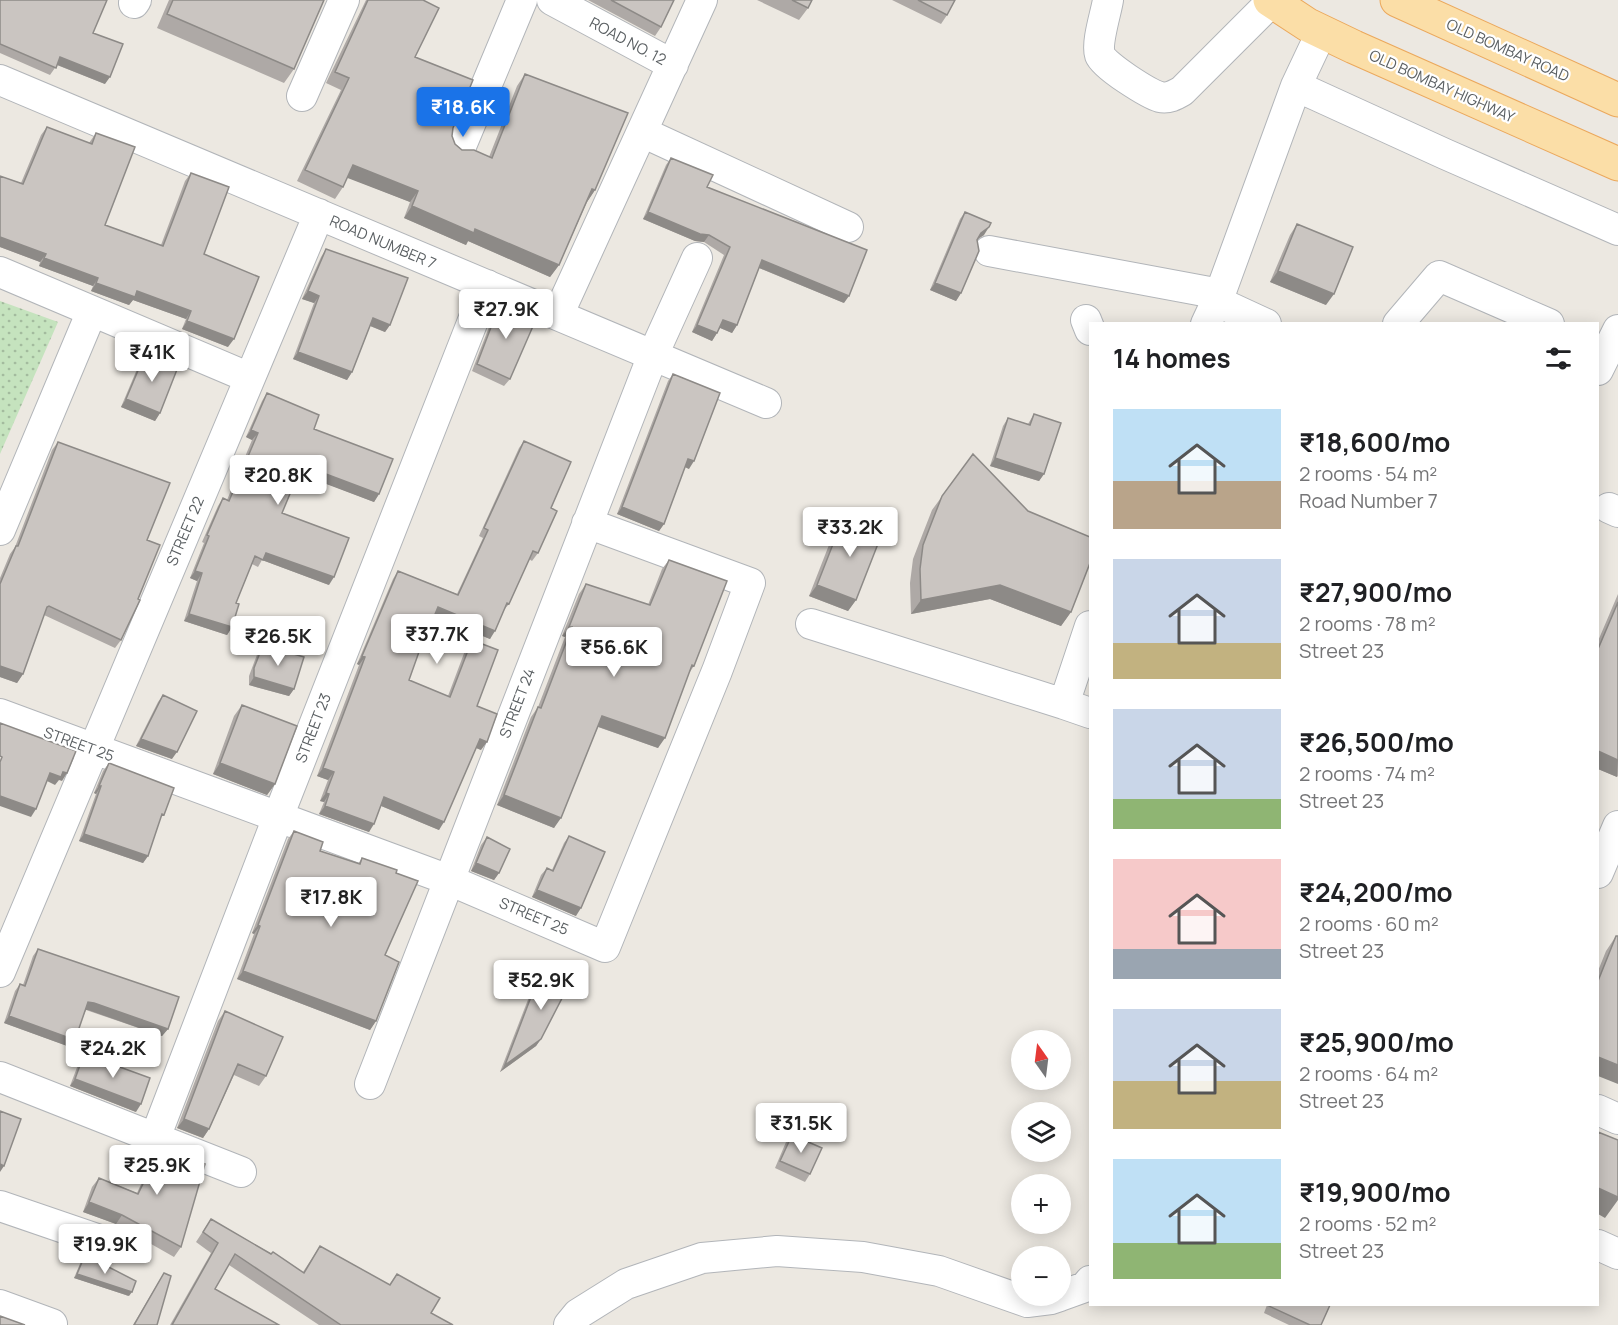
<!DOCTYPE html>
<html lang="en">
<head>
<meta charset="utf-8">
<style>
	:root { --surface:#fff; --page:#f2f2f2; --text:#202124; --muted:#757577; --accent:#1a73e8 }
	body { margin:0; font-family:Manrope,sans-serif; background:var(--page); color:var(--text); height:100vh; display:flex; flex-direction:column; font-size:22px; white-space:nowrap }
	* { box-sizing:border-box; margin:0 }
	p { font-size:20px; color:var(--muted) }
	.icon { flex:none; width:33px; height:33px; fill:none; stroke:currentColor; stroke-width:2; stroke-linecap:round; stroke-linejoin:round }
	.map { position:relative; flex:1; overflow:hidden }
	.details { position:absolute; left:1089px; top:322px; width:510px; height:984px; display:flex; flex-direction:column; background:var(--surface); border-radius:0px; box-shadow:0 3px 15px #0003 }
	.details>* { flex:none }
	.needle { width:39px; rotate:346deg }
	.buttons { position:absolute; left:1011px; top:1030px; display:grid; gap:12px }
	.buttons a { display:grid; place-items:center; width:60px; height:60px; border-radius:50%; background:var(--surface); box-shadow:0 3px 15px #0003; font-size:30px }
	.price { position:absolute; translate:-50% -51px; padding:0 14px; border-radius:6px; background:#fff; color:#222; font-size:20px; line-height:39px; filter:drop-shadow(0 2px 3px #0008) }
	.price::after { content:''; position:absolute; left:50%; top:36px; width:18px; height:14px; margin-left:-9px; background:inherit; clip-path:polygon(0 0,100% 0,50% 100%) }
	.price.selected { background:var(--accent); color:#fff }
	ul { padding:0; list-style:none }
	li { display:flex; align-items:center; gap:18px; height:150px; padding:0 24px }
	li span { display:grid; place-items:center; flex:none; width:168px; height:120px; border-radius:0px; color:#555 }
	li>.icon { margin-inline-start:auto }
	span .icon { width:72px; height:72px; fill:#fffc; stroke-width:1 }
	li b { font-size:26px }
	h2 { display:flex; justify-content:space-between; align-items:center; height:72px; padding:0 24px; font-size:26px }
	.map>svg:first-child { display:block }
	.grass { fill:url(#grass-dots) }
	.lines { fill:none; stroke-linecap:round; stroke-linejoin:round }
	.minor-casing { stroke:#b2b5b9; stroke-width:32 }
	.major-casing { stroke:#eba85c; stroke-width:35 }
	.minor { stroke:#fff; stroke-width:30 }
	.major { stroke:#fbdea7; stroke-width:33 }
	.wall { fill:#aea9a6 }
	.shaded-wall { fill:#8d8a87 }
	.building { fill:#cac5c1; stroke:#8d8a87; stroke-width:1.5 }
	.labels { text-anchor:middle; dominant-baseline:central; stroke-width:4.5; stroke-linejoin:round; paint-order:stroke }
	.street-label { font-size:15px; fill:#5a5f62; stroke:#fff }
</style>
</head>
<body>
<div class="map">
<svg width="1618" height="1325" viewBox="0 0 1618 1325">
	<defs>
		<pattern id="grass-dots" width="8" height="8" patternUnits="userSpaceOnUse" patternTransform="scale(1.5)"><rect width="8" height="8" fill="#c5e3be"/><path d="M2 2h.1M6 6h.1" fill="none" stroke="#a3bb9e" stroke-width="1.8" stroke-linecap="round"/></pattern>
	</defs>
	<rect width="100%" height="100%" fill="#ece8e1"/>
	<!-- grass -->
	<path class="grass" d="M0,301L58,322L0,454Z"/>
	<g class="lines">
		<defs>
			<path id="minor" d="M552,0L673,65
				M1108,0C1106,13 1096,43 1100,55C1104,66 1149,94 1160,97C1168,99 1175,95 1182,91L1272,1
				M134,3L136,0
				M0,80L766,403
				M1296,86L1445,154L1618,230
				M302,96L344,0
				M642,132L848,227
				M461,146L522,0
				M989,251L1220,294
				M0,272L250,378
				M1216,301L1266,324
				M558,315L702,0
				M1086,320L1090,330
				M1206,324L1220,294L1296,86L1322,31
				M1398,324L1439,276L1549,324
				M1598,370L1618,330
				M1609,508L1618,512
				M0,530L92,311
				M811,624L1064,704
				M1090,626L1064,704L1090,713
				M0,714L449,880L605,947L717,671L750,583L587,523
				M1598,873L1618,826
				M0,972L319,214
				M0,1077L241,1172
				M370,1084L653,355L697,258
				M1598,1110L1618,1119
				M155,1138L278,817L487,285
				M0,1206L114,1245
				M1598,1245L1618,1254
				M1060,1296L1085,1287L1090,1281
				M0,1305L52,1324
				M569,1325L578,1314L626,1284L702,1258L777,1251L863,1257L939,1271L1027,1302L1051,1299L1060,1296"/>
			<path id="major" d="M1270,0L1308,25L1354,47L1618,164
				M1397,0L1618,100"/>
		</defs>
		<!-- minor casing -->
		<use href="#minor" class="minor-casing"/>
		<!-- major casing -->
		<use href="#major" class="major-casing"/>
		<!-- minor -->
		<use href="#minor" class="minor"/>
		<!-- major -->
		<use href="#major" class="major"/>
	</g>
	<!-- wall -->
	<path class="wall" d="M0,0L93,33L105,84L57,65L50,75L0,53Z
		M169,0H324L294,69L284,83L157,28Z
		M366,0H423L415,57L453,128L452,136L455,144L462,150L489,157L517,86L525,74L595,190L587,202L559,265L550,277L468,241L466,245L404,218L410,202L347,177L343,187L335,199L297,181L341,90L326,83Z
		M588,0H674L661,27L655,36Z
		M757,0H812L808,8L799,20Z
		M892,0H955L947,15L941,24Z
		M47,127L89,143L96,133L105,225L161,245L185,181L191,173L204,254L228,347L182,329L186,319L133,300L129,305L91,291L93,286L39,266L40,262L0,247V176L21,183L41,135Z
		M671,158L707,187L844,303L759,268L737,325L732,333L720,328L712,341L692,332L724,255L704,242L695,241L643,219L666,165Z
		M965,212L984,235L978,239L961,293L956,301L930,290L960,219Z
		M1297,224L1326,305L1270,282L1290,235Z
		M326,249L390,325L385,332L370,326L352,372L347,380L293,359L314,303L302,299L321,257Z
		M501,301L510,379L504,386L472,371L496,309Z
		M145,354L160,413L155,421L121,407L140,362Z
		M673,374L689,469L685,467L664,524L659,531L617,514L668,381Z
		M267,393L314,429L379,494L374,502L299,473L282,513L329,585L262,560L258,567L252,564L236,603L232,627L227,635L184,621L197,581L190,578L204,543L202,542L218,506L223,498L227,500L252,440L246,437L262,401Z
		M1034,414L1044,474L1039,481L990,466L1003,426L1008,418L1028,424Z
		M524,441L551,508L538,553L532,561L529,559L509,604L503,611L490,639L434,616L429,625L409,680L448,696L466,648L472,640L477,706L481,750L476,748L439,830L381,806L369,832L319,814L324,802L320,801L328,780L317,776L359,665L357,664L393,579L398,571L457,594L483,538L479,536L519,448Z
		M58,442L147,540L121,640L115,648L44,615L23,674L17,683L0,677V578L10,554L15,547L52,450Z
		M973,454L1071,612L1061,626L990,599L911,614L910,583L913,559L923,533L932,510Z
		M844,516L856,600L848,611L809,596L836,527Z
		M669,560L694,666L689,673L658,748L598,727L554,828L497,805L531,717L538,707L565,637L562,636L579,594L586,584L648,605L662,569Z
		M1618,594V776L1617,777L1598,769V641Z
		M263,645L294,689L289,696L249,685V676L258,652Z
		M163,695L172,759L136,746L158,702Z
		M242,705L275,784L267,795L213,774L234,716Z
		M109,763L148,856L143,863L79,841L96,794L94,793L103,771Z
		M294,831L320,851L358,864L362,858L396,873L376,1021L370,1030L237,979L254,934L252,933L288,839Z
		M569,836L576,916L532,897L541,875L547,868L552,870L564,843Z
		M487,837L499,873L494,880L471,871L481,845Z
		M1616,936L1598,1076V971L1606,951Z
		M38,949L168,1029L162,1036L86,1010L70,1047L4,1023L15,991L20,984L23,985L33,956Z
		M556,964L541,1039L536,1046L500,1072L529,997L534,989L542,988L551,972Z
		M225,1011L266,1076L259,1086L234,1075L209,1129L203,1138L177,1128L218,1021Z
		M84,1054L136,1112L70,1086L79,1062Z
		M792,1135L810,1174L805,1182L775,1168L786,1142Z
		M161,1147L181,1247L174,1257L116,1224L83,1212L92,1187L99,1178L137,1193L154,1156Z
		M211,1219L303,1272L320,1246L389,1285L397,1274L431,1313L453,1325H319L229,1265L215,1289L279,1325H170L211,1253L196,1242Z
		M85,1255L129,1296L74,1278L82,1259Z
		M164,1273L157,1325H133L159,1281Z
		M1267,1305H1330L1321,1325H1289L1264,1313Z"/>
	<!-- shaded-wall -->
	<path class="shaded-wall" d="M60,57L110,77L105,84L55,64Z
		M353,165L418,191L410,202L345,177Z
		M592,189L595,190L587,202Z
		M412,206L475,229L559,265L550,277L468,241L466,245L404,218Z
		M648,212L709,235L704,242L695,241L643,219Z
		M989,227L984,235L976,240L981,233Z
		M0,237L46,254L40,262L0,247Z
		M44,258L98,278L93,286L39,266Z
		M762,260L849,296L844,303L757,267Z
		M1278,271L1334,294L1326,305L1270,282Z
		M96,283L137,291L191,311L186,319L133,300L129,305L91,291Z
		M935,283L961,293L956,301L930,290Z
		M308,291L319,296L314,303L302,299Z
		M373,318L390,325L385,332L368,325Z
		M723,320L737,325L732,333L718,327Z
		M187,321L234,339L228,347L182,329Z
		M697,325L717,333L712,341L692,332Z
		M298,352L352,372L347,380L293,359Z
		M126,399L160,413L155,421L121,407Z
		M251,430L258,433L252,440L246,437Z
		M995,458L1044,474L1039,481L990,466Z
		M688,459L694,461L689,469L683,466Z
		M302,465L379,494L374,502L297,473Z
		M622,507L664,524L659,531L617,514Z
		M266,553L334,577L329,585L262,560Z
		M195,571L202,573L197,581L190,578Z
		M817,585L856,600L848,611L809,596Z
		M1000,585L1071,612L1061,626L990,599L911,614L921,600Z
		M438,607L495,631L490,639L432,615Z
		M189,614L232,627L227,635L184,621Z
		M569,627H572L565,637L562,636Z
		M362,656L365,657L359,665L357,664Z
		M0,666L23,674L17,683L0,677Z
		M254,677L294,689L289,696L249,685Z
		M602,716L665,738L658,748L596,726Z
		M141,739L177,752L172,759L136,746Z
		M480,739L487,742L481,750L474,747Z
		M1598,751L1618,760L1617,777L1598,769Z
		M220,763L275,784L267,795L213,774Z
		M323,768L334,772L328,780L317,776Z
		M63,772L67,773L62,781L59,780L55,785L45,780L50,773Z
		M99,786H101L96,794L94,793Z
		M326,793L329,794L324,802L320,801Z
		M504,795L561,818L554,828L497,805Z
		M0,796L36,809L31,817L0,806Z
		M384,797L444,822L439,830L379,805Z
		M325,806L374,824L369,832L319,814Z
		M84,834L148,856L143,863L79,841Z
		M476,863L499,873L494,880L471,871Z
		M537,890L581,908L576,916L532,897Z
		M258,925L260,926L254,934L252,933Z
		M243,971L376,1021L370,1030L237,979Z
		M88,1002L94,1003L168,1029L162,1036L88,1010H83Z
		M9,1016L75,1040L70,1047L4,1023Z
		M541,1039L536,1046L500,1072L505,1065Z
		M1598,1057L1618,1065V1084L1598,1076Z
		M75,1079L141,1104L136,1112L70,1086Z
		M184,1119L209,1129L203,1138L177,1128Z
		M0,1164L4,1166L0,1172Z
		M1598,1188L1618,1197V1200L1605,1218L1598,1214Z
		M89,1202L122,1215L116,1224L83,1212Z
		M77,1274L132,1292L129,1296L74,1278Z"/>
	<!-- building -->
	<path class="building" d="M0,0H107L93,33L123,44L110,77L60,57L56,68L0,44Z
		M173,0H324L294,69L167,14Z
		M368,0H423L439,8L415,57L473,80L453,128L452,136L455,144L462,150H474L492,158L525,74L628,113L595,190L592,189L559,265L475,229L474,233L412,206L418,191L353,165L343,187L305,170L349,78L335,72Z
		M611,0H674L661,27Z
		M792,0H812L808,8Z
		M918,0H955L947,15Z
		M47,127L92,144L96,133L135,147L105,225L163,246L191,173L229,187L204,254L259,277L234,339L187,321L191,311L137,291L135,297L96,283L98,278L44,258L46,254L0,237V176L23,184Z
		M671,158L713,175L707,187L867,250L849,296L762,260L737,325L723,320L717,333L697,325L730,247L709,235L700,234L648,212Z
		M965,212L991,223L989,227L981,233L977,240L979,251L961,293L935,283Z
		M1297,224L1353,247L1334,294L1278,271Z
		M326,249L408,278L390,325L373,318L352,372L298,352L319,296L308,291Z
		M501,301L537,317L510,379L477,364Z
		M145,354L178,367L160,413L126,399Z
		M673,374L720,393L694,461L688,459L664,524L622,507Z
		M267,393L319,415L314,429L393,459L379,494L302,465L282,513L349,538L334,577L266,553L263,560L255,556L236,603L239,604L232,627L189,614L202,573L195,571L209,536L207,535L223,498L229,501L258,433L251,430Z
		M1034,414L1061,423L1044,474L995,458L1008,418L1030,425Z
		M524,441L571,462L551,508L557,511L538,553L533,551L509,604L507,603L495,631L438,607L433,619L431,618L409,680L450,697L472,640L498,650L477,706L497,714L487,742L480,739L444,822L384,797L374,824L325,806L329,794L326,793L334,772L323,768L365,657L362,656L398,571L458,595L488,530L484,528Z
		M58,442L170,483L147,540L160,545L138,599L140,600L121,640L49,606L47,607L23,674L0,666V584L16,546H18Z
		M973,454L1028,511L1090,537V563L1071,612L1000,585L921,600L920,569L923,545L933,519L942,496Z
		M844,516L883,531L856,600L817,585Z
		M669,560L727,581L694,666L692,665L665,738L602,716L561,818L504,795L538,707L541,708L572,627H569L586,584L650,605Z
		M1618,602V760L1598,751V649Z
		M263,645L304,657L294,689L254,677V668Z
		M163,695L197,711L177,752L141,739Z
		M242,705L297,726L275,784L220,763Z
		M0,723L76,751L67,773L63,772L61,777L50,773L36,809L0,796V762L2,757L0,756Z
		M109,763L174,788L164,815L162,814L148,856L84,834L101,786H99Z
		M294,831L323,842L320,851L360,864L362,858L397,870L396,873L418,881L385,955L399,962L376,1021L243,971L260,926L258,925Z
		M569,836L605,852L581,908L537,890L547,868L553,871Z
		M487,837L510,849L499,873L476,863Z
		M1616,936H1618V1065L1598,1057V981Z
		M38,949L179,997L168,1029L94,1003L88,1002L75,1040L9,1016L20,984L25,986Z
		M556,964L575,973L541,1039L505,1065L534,989L544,988Z
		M225,1011L283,1037L266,1076L238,1064L209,1129L184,1119Z
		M84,1054L150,1078L141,1104L75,1079Z
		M0,1111L21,1119L4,1166L0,1164Z
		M1598,1132L1618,1140V1197L1598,1188Z
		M792,1135L822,1148L810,1174L780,1161Z
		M161,1147L205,1164L181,1247L122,1215L89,1202L99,1178L138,1194Z
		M211,1219L271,1254L273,1252L304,1273L320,1246L390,1285L397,1274L440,1298L431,1313L453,1325H341L235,1254L215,1289L279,1325H172L218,1243L203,1232Z
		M85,1255L136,1281L132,1292L77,1274Z
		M164,1273L171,1276L157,1325H134Z
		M1269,1305H1330L1321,1325H1310L1269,1306Z
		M0,1316L25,1325H0Z"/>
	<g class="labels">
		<!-- street labels -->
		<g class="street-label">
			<text transform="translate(628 41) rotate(28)">ROAD NO. 12</text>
			<text transform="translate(1508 50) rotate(24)">OLD BOMBAY ROAD</text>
			<text transform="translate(1442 86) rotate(24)">OLD BOMBAY HIGHWAY</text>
			<text transform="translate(383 242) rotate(23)">ROAD NUMBER 7</text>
			<text transform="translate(185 531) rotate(-67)">STREET 22</text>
			<text transform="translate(517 703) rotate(-69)">STREET 24</text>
			<text transform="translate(313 728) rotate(-69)">STREET 23</text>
			<text transform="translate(79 744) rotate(20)">STREET 25</text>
			<text transform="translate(534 916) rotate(23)">STREET 25</text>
		</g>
	</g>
</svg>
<div class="buttons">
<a><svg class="needle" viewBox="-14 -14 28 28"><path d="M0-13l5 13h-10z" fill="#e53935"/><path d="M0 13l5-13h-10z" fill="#757577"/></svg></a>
<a><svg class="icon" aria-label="layers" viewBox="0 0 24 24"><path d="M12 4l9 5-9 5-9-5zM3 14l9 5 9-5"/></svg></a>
<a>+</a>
<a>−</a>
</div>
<b class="price selected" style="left:463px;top:138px">₹18.6K</b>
<b class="price" style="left:506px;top:340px">₹27.9K</b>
<b class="price" style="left:152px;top:383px">₹41K</b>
<b class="price" style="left:278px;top:506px">₹20.8K</b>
<b class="price" style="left:850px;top:558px">₹33.2K</b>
<b class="price" style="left:437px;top:665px">₹37.7K</b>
<b class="price" style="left:278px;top:667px">₹26.5K</b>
<b class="price" style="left:614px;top:678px">₹56.6K</b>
<b class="price" style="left:331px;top:928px">₹17.8K</b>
<b class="price" style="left:541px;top:1011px">₹52.9K</b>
<b class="price" style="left:113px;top:1079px">₹24.2K</b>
<b class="price" style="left:801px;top:1154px">₹31.5K</b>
<b class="price" style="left:157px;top:1196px">₹25.9K</b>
<b class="price" style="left:105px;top:1275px">₹19.9K</b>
<section class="details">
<h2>14 homes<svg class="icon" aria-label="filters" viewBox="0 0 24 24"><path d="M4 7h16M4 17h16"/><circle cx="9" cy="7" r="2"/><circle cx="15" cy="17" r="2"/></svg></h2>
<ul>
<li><span style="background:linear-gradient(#bfe0f5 60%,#b9a48a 0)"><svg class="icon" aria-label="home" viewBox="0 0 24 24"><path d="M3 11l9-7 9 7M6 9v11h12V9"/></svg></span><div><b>₹18,600/mo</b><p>2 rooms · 54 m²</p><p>Road Number 7</p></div></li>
<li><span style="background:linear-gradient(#c9d6e8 70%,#c2b280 0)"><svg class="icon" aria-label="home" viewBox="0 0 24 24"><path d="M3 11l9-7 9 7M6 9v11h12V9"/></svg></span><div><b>₹27,900/mo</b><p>2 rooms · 78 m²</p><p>Street 23</p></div></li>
<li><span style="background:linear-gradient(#c9d6e8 75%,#8fb573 0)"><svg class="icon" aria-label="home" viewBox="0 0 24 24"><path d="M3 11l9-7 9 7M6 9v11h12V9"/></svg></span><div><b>₹26,500/mo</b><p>2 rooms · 74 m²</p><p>Street 23</p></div></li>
<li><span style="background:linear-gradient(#f6c9c9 75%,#9aa5b1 0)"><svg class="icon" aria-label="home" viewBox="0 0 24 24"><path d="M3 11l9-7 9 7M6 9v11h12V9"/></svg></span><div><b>₹24,200/mo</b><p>2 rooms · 60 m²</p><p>Street 23</p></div></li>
<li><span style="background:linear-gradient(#c9d6e8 60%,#c2b280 0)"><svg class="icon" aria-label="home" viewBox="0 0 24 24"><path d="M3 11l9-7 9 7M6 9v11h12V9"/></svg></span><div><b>₹25,900/mo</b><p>2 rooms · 64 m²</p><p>Street 23</p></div></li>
<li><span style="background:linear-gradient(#bfe0f5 70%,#8fb573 0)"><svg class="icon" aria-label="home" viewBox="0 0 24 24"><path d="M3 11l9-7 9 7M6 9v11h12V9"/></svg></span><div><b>₹19,900/mo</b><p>2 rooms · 52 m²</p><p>Street 23</p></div></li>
</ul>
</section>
</div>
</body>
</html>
